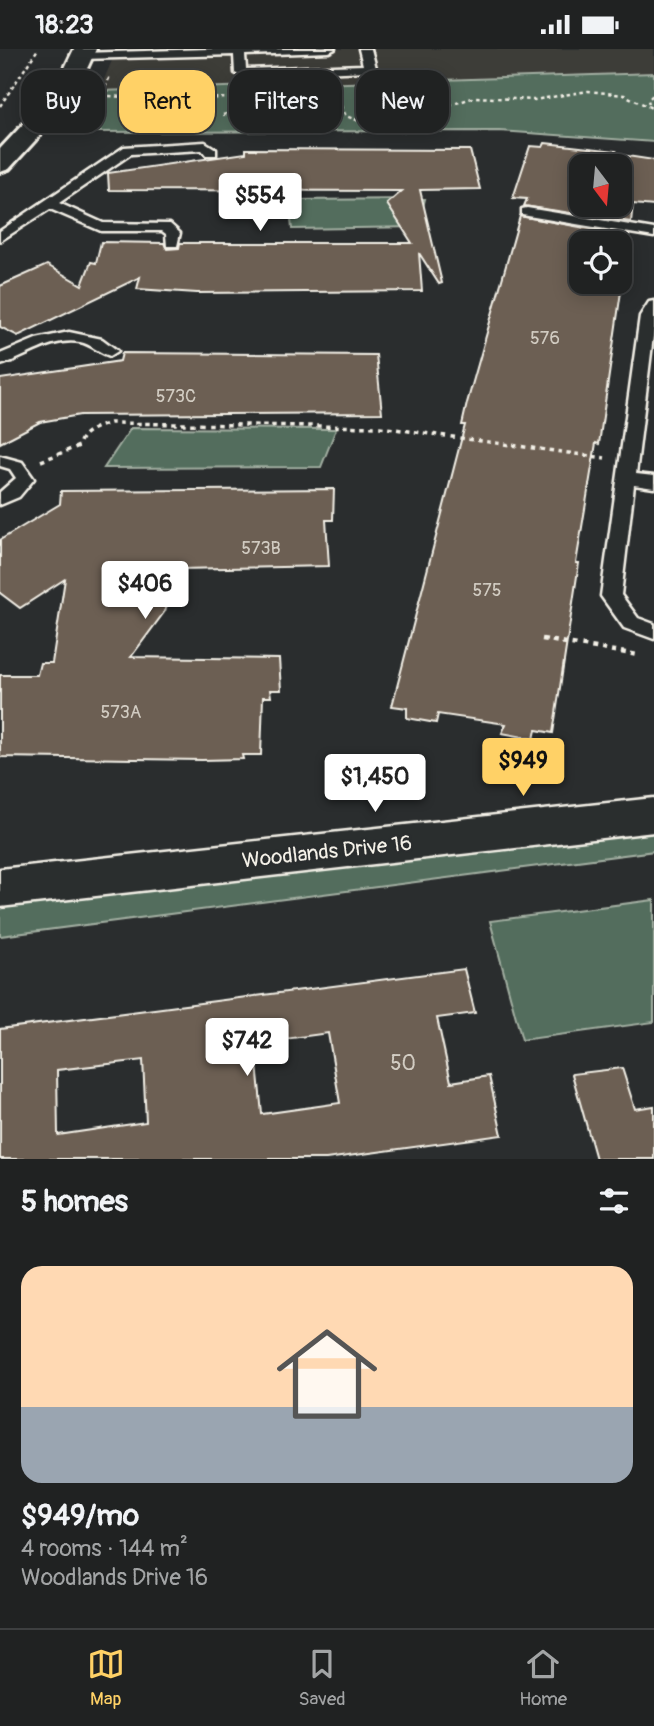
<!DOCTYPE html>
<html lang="en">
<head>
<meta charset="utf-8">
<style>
	:root { --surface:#202222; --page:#2d2f2f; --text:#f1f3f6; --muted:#a2a4a5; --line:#3d3f40; --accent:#ffd166 }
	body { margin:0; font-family:Pangolin,sans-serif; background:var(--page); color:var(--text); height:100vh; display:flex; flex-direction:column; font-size:26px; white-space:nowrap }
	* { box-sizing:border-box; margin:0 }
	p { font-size:23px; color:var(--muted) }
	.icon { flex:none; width:38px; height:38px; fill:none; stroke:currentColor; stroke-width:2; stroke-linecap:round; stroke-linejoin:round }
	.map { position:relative; height:1110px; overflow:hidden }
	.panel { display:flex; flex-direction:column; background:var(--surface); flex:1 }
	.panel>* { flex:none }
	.hud { position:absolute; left:21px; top:21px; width:612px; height:63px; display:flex; gap:14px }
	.needle { width:46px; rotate:164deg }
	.fabs { position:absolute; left:569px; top:105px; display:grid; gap:14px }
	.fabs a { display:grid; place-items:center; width:63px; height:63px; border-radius:14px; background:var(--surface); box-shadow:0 4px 18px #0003,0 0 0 2px var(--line); font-size:35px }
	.price { position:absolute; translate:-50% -60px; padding:0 16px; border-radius:7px; background:#fff; color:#222; font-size:23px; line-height:46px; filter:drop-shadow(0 2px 4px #0008) }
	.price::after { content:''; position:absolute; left:50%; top:42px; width:21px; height:16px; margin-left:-10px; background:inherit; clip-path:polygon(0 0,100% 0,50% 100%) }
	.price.on { background:var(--accent); color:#111 }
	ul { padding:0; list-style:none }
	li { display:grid; align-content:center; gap:14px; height:371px; padding:0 21px }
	li span { display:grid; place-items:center; height:217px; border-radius:21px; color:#555 }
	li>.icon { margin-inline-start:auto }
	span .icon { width:126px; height:126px; fill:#fffc; stroke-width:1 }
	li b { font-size:30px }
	h2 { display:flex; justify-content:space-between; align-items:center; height:84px; padding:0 21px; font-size:30px }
	.chip { padding:0 24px; border-radius:21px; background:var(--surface); box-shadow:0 4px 18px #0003,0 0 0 2px var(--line); font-size:24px; line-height:63px }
	.chip.on { background:var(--accent); color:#111 }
	.status { display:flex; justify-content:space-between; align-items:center; height:49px; padding:0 35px; background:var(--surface); direction:ltr }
	.status svg { height:19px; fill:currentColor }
	.tabs { display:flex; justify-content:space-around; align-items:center; height:98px; border-top:2px solid var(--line); background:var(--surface); font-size:19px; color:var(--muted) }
	.tabs a { display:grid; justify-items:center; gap:4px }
	.tabs .on { color:var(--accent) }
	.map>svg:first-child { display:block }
	.built { fill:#3e3c39 }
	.green { fill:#526d5d; stroke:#a3afa2; stroke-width:2 }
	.building { fill:#6c5e52; stroke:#f4f1e8; stroke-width:2; fill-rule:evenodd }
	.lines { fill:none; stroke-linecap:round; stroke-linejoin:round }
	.service-casing { stroke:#f4f1e8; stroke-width:5 }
	.minor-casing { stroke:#f4f1e8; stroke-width:5 }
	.tertiary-casing { stroke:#f4f1e8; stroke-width:6 }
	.path-far2 { stroke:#f4f1e8; stroke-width:2.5; stroke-dasharray:3.5 3.5; stroke-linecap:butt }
	.path-far1 { stroke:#f4f1e8; stroke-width:3.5; stroke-dasharray:4.5 4.5; stroke-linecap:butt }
	.path { stroke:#f4f1e8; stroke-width:4.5; stroke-dasharray:5 5; stroke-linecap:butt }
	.service { fill:#2a2d2e; fill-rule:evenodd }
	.minor { fill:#2a2d2e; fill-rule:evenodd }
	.tertiary { fill:#2a2d2e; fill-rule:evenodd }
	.labels { text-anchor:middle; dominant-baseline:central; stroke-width:5; stroke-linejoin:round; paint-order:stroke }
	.number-label { font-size:18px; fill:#d2ccc2 }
	.street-label { font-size:21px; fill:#f4f1e8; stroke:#2a2d2e }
	.near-number-label { font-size:21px; fill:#d2ccc2 }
</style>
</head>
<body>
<div class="status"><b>18:23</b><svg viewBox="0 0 49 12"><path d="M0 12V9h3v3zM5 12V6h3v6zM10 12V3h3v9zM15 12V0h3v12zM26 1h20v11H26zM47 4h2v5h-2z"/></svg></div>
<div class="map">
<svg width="654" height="1110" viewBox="0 0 654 1110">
	<rect width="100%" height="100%" fill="#2a2d2e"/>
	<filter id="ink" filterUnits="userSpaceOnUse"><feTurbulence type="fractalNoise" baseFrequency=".0143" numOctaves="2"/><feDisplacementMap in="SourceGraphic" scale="14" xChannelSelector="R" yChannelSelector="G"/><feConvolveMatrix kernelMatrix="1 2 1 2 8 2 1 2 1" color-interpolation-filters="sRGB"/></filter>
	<g filter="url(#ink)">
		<!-- built -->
		<path class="built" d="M117,0H654V24L99,42Z"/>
		<!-- green -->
		<path class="green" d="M654,24V93L499,82L71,83L99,42Z
			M425,150L418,178L292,180L289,151Z
			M131,379L336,380L321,418L104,419Z
			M654,768V802L0,887V854Z
			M654,851V973L522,991L490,872Z"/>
		<!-- building -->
		<path class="building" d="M545,94L616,102L614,105L654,111V157L633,155L631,173L524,157L527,150L513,149L530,97L543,98ZM581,117H620V156H581Z
			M246,100L470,101L480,140L420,141L442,234L439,235L419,204L422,242L197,244L137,240L140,228L18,287L0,278V237L47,216L82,236L91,213L96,214L101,193L164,194L167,200L179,199L180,194H412L387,155L402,142L109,141L108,124L246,104Z
			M520,167L629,187L599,395L596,394L576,514H579L553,684L536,681L534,690L502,684L506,675L438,665L436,674L407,669V659L392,657L465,376H462L467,354ZM581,194H620V233H581Z
			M122,304L376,306L382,364L80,366L40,373L0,394V330L120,312Z
			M334,440L333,471H326L329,517L179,520L165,562L131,608L279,610L281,641H270L271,648H263L261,706H242L243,710L202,711L0,708V626H37L40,614H52L65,530L20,559L0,544V491L60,455L61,442Z
			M464,920L475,964L437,969L451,1033L489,1027L502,1086L326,1110H0V980ZM328,984L340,1054L262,1065L255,994ZM143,1011L146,1073L58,1086L57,1021Z
			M622,1019L635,1060L654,1057V1110H596L572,1025Z"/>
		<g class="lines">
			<defs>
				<path id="service" d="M209,0H335L329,3L245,6L246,20L363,16L359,0H371L376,19L370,22L241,27L235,24L234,6L82,10L76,7L82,4Z
					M205,93L216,100V106H206L202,101L131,105L59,154L103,174L170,175L180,184L177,197H167L166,185L162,182H101L50,160L0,192V182L124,98Z
					M527,159L654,180V188L522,166V160Z
					M654,252V279L636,425L654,427V439L634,436L621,546L638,569L654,575V590L624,579L601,547L640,267L649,253Z
					M69,283L102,290L118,302L110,307C99,304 91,295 80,293C50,288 27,309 0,316V305L36,290Z
					M0,407L22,413L34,430L19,448L0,456V443L16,429L10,420L0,417Z"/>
				<path id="minor" d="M654,749V783L0,858V820Z"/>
				<path id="tertiary" d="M74,0H96L73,50L9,120L0,123V100L54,42Z"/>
			</defs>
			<!-- service casing -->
			<use href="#service" class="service-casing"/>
			<!-- minor casing -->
			<use href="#minor" class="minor-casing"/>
			<!-- tertiary casing -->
			<use href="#tertiary" class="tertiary-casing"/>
			<!-- path-far2 -->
			<path class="path-far2" d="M95,46L148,50L247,49L268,54
				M93,55L102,46L110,27
				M649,55L648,51L654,45
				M0,57L38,0
				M223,66C262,54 300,50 341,57L346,67L362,73L395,74L475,48L534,51L588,42L624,46L654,60"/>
			<!-- path-far1 -->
			<path class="path-far1" d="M41,412L79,397C81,382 98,378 110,374L380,378L605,409"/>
			<!-- path -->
			<path class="path" d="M542,590L638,606"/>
			<!-- service -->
			<use href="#service" class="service"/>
			<!-- minor -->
			<use href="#minor" class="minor"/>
			<!-- tertiary -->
			<use href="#tertiary" class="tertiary"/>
		</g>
	</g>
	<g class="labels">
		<!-- number labels -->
		<g class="number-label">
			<text x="545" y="289">576</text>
			<text x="176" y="347">573C</text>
			<text x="261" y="499">573B</text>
			<text x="487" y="541">575</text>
			<text x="121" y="663">573A</text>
		</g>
		<!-- street labels -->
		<g class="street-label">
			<text transform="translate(327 803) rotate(-6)">Woodlands Drive 16</text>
		</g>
		<!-- near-number labels -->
		<g class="near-number-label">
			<text x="403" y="1014">50</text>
		</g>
	</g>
</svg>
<div class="fabs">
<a><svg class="needle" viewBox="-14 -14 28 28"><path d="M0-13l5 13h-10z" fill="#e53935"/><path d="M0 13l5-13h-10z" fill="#a2a4a5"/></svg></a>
<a><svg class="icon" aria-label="locate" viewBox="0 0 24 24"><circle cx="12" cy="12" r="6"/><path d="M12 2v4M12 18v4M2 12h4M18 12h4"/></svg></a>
</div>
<b class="price" style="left:260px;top:184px">$554</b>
<b class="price" style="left:145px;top:572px">$406</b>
<b class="price on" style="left:523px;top:749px">$949</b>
<b class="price" style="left:375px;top:765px">$1,450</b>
<b class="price" style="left:247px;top:1029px">$742</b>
<div class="hud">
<a class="chip">Buy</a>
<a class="chip on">Rent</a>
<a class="chip">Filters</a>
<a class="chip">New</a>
</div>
</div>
<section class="panel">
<h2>5 homes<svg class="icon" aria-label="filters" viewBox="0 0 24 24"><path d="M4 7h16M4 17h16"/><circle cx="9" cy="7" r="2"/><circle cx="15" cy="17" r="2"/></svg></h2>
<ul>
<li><span style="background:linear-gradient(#ffd9b3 65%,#9aa5b1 0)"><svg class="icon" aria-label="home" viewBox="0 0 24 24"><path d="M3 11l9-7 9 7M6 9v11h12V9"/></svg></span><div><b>$949/mo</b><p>4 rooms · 144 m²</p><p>Woodlands Drive 16</p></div></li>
</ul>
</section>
<nav class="tabs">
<a class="on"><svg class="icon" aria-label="map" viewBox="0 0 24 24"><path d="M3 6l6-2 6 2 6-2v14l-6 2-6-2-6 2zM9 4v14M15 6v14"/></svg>Map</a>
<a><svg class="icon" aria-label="saved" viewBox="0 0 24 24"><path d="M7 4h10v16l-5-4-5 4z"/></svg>Saved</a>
<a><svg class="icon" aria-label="home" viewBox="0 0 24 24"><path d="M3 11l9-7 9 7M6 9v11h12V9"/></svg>Home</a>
</nav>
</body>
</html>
